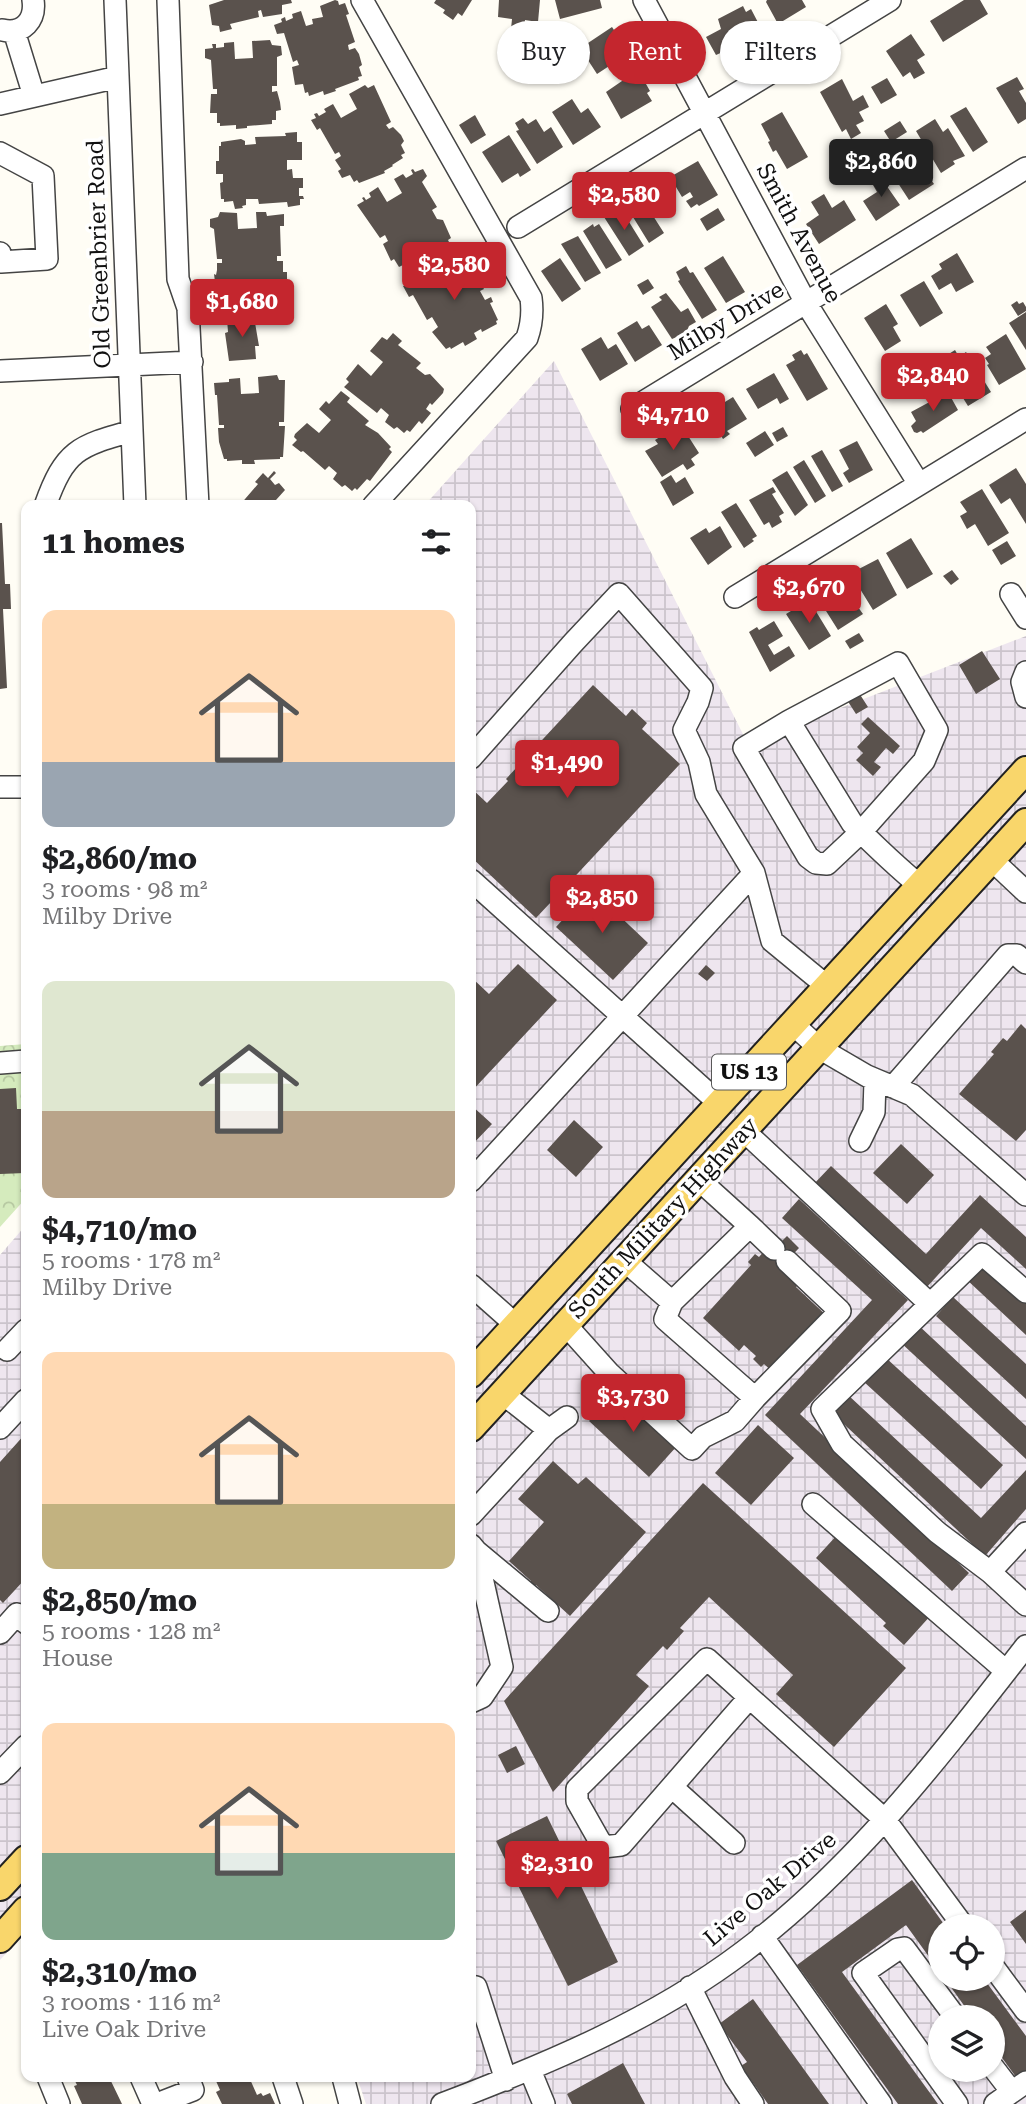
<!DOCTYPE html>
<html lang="en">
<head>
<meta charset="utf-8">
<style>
	:root { --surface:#fff; --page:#f6f6f6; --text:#202124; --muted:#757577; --accent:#c4262e }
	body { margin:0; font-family:"Roboto Serif",serif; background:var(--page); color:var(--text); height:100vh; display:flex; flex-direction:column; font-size:26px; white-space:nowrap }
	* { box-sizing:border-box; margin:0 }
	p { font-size:23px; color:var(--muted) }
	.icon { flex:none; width:38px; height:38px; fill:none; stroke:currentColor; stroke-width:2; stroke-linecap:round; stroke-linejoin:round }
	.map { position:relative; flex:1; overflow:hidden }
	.side { position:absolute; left:21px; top:500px; width:455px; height:1582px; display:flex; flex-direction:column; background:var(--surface); border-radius:14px; box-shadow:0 2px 5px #0004 }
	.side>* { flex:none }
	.banner { position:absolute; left:497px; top:21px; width:424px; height:63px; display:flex; gap:14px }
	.controls { position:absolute; left:928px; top:1914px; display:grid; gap:14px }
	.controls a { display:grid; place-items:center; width:77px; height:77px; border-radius:50%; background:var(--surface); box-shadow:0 2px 5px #0004; font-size:35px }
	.price { position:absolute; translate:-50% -60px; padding:0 16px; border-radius:7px; background:var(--accent); color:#fff; font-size:23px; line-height:46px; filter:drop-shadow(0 2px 4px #0008) }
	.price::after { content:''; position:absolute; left:50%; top:42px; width:21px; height:16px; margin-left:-10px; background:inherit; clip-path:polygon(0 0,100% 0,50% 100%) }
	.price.selected { background:#222; color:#fff }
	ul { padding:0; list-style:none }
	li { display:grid; align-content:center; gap:14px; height:371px; padding:0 21px }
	li span { display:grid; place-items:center; height:217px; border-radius:14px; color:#555 }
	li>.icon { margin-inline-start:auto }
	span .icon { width:126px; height:126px; fill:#fffc; stroke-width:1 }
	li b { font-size:30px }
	h2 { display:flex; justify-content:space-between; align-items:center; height:84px; padding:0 21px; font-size:30px }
	.tag { padding:0 24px; border-radius:32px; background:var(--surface); box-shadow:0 2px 5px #0004; font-size:24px; line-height:63px }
	.tag.selected { background:var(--accent); color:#fff }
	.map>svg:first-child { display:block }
	.industrial { fill:url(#industrial-grid); fill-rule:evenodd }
	.park { fill:url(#park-crowns) }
	.building { fill:#5a524d }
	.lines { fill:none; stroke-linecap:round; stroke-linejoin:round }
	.minor-casing { stroke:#444; stroke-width:24 }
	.major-casing { stroke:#222; stroke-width:30 }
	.minor { stroke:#fff; stroke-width:21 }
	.major { stroke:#f9d66b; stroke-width:26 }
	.labels { text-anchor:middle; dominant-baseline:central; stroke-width:7; stroke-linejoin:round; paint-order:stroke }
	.shield { fill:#fff; stroke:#585858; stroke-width:2 }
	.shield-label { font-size:21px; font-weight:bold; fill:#111 }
	.street-label { font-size:23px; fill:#111; stroke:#fff }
</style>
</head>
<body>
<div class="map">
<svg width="1026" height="2104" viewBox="0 0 1026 2104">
	<defs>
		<pattern id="industrial-grid" width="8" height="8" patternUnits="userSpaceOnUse" patternTransform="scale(1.75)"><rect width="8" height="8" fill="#eee6ef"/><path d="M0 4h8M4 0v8" fill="none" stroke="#cbc4cc"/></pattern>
		<pattern id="park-crowns" width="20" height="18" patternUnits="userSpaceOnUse" patternTransform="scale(1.75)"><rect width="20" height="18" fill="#d5ebbd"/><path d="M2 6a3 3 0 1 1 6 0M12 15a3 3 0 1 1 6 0" fill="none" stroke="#b6c8a1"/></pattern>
	</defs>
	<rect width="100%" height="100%" fill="#fffdf5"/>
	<!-- industrial -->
	<path class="industrial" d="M554,361L748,744L1026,636V2104H366L357,2077H471V506H424ZM940,1927H992V1979H940ZM940,2018H992V2070H940Z
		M26,1225V1932L0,1960V1255Z"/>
	<!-- park -->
	<path class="park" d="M26,1044V1198L0,1227V1046Z"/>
	<!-- building -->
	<path class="building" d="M224,0H291L292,3L282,5V14L263,17L261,10L258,11L259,17L230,24L232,29L220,32L219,26L212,25L209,5Z
		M335,0L338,1L339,5L345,3L349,14L346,15L355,42L348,45L349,50L355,48L359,54L362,65L359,67L362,76L358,77L359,80L335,89L336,91L324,95L323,91L309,96L308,92L305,93L303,84L295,85L292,67L299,65L297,60L293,62L284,33L277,34L274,25L282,22L281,19L285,17L286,21L293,18L292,14L301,11L306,26L313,24L312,19L323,17L320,6Z
		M436,0H472L462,16L458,13L453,20L443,13L445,10L434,3Z
		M499,0H540L538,22L525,20L524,30L511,29L512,19L498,17Z
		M555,0H600L602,8L560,19Z
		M767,0H802L806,7L778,24L766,2Z
		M964,0H980L988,14L943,42L930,21Z
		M743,6L746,12L751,9L763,32L752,38L755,43L748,47L745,42L716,55L706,37L721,29L718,19Z
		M612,27L629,53L597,74L584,54L588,51L585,45Z
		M911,34L925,55L917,60L925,73L914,79L910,72L903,77L886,51Z
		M270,40L272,45L281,46L282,55L277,57V86H272V92L277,91L280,102L281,110L276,111V120H272V124L247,126V128L236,129V125L220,126V123H217V113H210L211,94H217V89H213L211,60L205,58V49L213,48L212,44H216V48L224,47V43L234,42L235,59L253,58L252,41Z
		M638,70L650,91L647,93L652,101L621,119L606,92Z
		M1017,77L1024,89L1019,91L1026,103V119L1018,124L996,88Z
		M887,78L897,95L881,104L871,87Z
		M842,79L853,101L863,95L869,107L859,112L864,121L856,125L861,133L851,139L846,129L842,132L820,92Z
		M365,85L368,88L374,85L391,122L386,125L389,129L393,127L401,135L404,141L401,145L405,153L401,155L403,158L392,165L393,166L384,171L385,173L359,183L357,180L354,182L350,175L342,178L338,171L341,169L335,160L341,156L339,152L335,154L320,128L317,130L311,120L316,118L314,114L317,113L319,116L326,112L324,109L333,104L341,118L357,109L349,94Z
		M572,99L581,113L588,108L601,127L573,145L552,112Z
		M966,107L988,142L973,152L950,116Z
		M782,112L808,157L787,169L776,150L773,152L768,142L770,141L761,124Z
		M475,115L486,135L471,144L459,125Z
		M523,118L528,124L536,119L544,132L551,127L563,147L537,164L516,131L519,130L515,123Z
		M935,119L943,132L948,128L965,156L953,161L955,164L941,173L916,131Z
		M900,121L907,132L891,142L884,131Z
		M297,132V142H302V160H287V170L292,169L293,178H303V188H299V196H303L304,199H300V205L288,207L287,202L259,204L258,199H246V205L242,206L243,208L235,209L233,201L224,202V199H221L220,183L223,182V174H216V161H219V146H221V142L241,139L245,141V145L256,144L255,137L286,136L285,133Z
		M509,135L531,170L520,177L518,173L502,183L482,152Z
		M913,153L934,184L909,200L896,180L910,171L903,159Z
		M698,161L718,195L699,206L697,204L691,208L686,201L693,197L690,192L682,197L670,177Z
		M413,169L415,172L423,169L427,176L422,182L437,207L432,210L437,219L443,220L451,238L448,240L449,242L436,250L433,247L427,251L430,257L419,263L417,260L405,268L403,265L399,267L394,259L391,261L383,244L388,241L385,235L380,238L357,205L364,201L362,198L364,197L366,200L371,197L369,193L378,187L387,202L402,193L394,179L403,174L406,178L413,174L411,170Z
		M877,172L900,205L876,221L863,201L877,192L869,178Z
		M824,194L832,208L844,200L856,220L819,244L806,224L819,215L811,202Z
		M641,197L664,233L649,243L625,204L635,198L636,200Z
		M718,208L725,220L707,231L700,219Z
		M621,209L644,246L629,256L604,217Z
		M220,212L237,213L238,229L257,228L256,212H266L267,216L284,214V226H280L281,256H277V261H283V272H287V279L279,281L280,290H277V293L240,298V294L225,295V292L221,293L220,283L215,282L214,274L216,275L217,270V263H222V259H217L214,229L210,227V219L218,217Z
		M593,224L594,227L599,224L622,260L606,269L583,231Z
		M578,236L601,273L585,282L561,244Z
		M460,250L462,254L467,251L473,261L469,263L484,289L480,291L485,300L491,297L493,302L490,303L498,320L496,321L497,324L482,332L481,329L474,333L477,339L465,346L463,342L451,349L450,347L446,349L432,332L438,327L432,317L427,320L413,295L409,297L403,286L410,283L408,279L425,269L433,284L449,275L441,260L450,255L452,259L459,255L457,252Z
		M957,253L974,282L956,292L951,283L939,290L931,276L942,269L939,264Z
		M723,256L745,292L726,303L704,268Z
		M560,258L581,289L562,302L541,271Z
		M686,266L690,273L693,272L717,310L702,319L678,281L680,280L676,272Z
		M648,279L654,288L643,295L637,285Z
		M924,281L943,313L920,327L900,295Z
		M666,293L681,312L688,308L696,322L689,326L686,333L672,339L651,307L662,300L659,297Z
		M1017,301L1019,304L1023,302L1026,307V311L1018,316L1011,305Z
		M886,304L898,324L893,327L901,341L885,351L864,318Z
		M1026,312V350L1009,323Z
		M254,317L259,346H255L256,359L229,361L225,333L228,332L227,319Z
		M637,321L642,329L649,325L662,345L635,362L617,333Z
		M393,333L402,341L398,345L421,363L416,368L425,375L430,374L444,389L443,393L432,405L430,403L426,409L431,413L422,424L419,421L410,432L407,430L404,433L397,427L394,429L385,422L389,415L381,408L377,413L344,387L349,382L346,379L358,364L371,376L383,362L370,351L382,337L387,340Z
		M1006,334L1026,369L999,385L987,365L989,364L985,358L991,354L986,347Z
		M601,337L608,349L616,344L628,364L600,381L581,349Z
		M801,350L804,355L807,353L828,389L807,401L786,365L795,360L792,355Z
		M955,350L959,357L966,352L991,392L968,406L943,366L948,363L944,357Z
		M774,373L789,399L780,404L777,398L758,409L746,389Z
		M277,375L279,380H285L284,422H279V426H285L283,457H280V459L254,460L255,464H242V460L227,461V459H224L219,442L218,428H224V425H219L217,395H215L214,383L229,382V379L240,378L241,394L259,393L258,377Z
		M341,391L350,398L347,402L369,421L365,425L378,433L391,447L389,449L392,452L370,481L367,479L357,490L355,488L352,491L345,485L342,487L333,479L337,473L329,466L325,470L303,451L301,452L292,445L297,440L294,437L295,434L307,423L319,433L331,420L319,409L326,401L329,404Z
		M948,392L958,410L923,433L921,431L917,433L914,432L911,426L916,421L911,412Z
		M733,397L747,419L727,431L730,434L723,439L707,413Z
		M783,427L788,436L777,442L772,433Z
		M683,428L699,453L691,459L695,465L687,470L683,464L662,477L645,451L658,444L655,440L673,429L676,432Z
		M765,431L774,445L755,457L746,443Z
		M857,441L873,470L849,483L843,473L849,469L839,450Z
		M822,450L843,486L832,492L811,456Z
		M804,460L826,496L815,503L793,467Z
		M1016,468L1026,484V524L1010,498L1001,504L989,485Z
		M274,471L276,473L270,479L275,485L279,483L285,490L276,500L282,506L286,502L290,506H239L258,484L255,482L263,473L268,478Z
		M787,471L808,505L795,516L772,480Z
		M671,475L676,483L685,477L694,493L673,506L660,482Z
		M773,487L776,492L772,494L784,513L779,516L782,522L772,528L769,522L764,525L749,500Z
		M982,489L1009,533L988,546L975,524L967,529L960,516L967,512L960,502Z
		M736,503L757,536L752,539L754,541L744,548L721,512Z
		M0,523H2L5,584H10L11,609H3L7,688L0,689Z
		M720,526L732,547L708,565L690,538L706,528L709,533Z
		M911,538L933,574L907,589L886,553Z
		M1007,541L1016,556L1001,565L992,550Z
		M878,559L897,595L873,610L857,584L859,582L853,572Z
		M952,570L959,579L951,585L943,576Z
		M841,579L851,594L850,596L863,614L838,630L821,603L824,602L821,598L817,601L814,596L818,593L816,590L825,585L827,588Z
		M809,600L831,636L809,650L786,614Z
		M774,621L783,636L768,645L774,655L789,646L795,656L770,672L749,632L757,627L759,630Z
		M859,633L864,641L850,649L845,641Z
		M982,651L1000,679L976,694L959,665Z
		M593,685L626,716L632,709L647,723L642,729L680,764L536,918L471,857V788L487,803L508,781L506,779Z
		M859,693L868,707L856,714L847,700Z
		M868,717L900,746L893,754L886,748L874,762L881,767L873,776L856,760L863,753L857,747L870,733L861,724Z
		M591,889L648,943L613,980L556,927Z
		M518,964L557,1000L471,1092V977L489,994Z
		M706,965L715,973L707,981L698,974Z
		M1021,1024L1026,1029V1130L1016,1141L959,1094L994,1054L991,1052L1003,1038L1007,1041Z
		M16,1088L17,1109H22L25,1173L0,1174V1089Z
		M471,1105L492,1124L471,1146Z
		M574,1120L603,1147L576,1177L547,1150Z
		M901,1144L934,1175L907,1204L873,1173Z
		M831,1166L926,1254L980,1195L1026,1237V1269L981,1228L926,1288L812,1186Z
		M799,1199L908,1300L800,1414L969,1573L952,1591L765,1415L872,1300L782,1218Z
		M787,1236L799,1248L783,1265L801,1282L796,1287L828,1317L775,1374L764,1364L761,1367L753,1359L756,1356L744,1345L739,1351L703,1318L751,1265L748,1262L755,1254L759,1257L766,1249L770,1253Z
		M983,1261L1026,1301V1335L966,1279Z
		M953,1297L1026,1364V1399L936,1316Z
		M916,1323L1026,1426V1459L899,1341Z
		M885,1357L1003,1465L981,1489L863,1381Z
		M616,1391L677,1446L649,1477L589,1421Z
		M848,1395L981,1518L1026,1470V1509L985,1556L832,1413Z
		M758,1425L794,1458L751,1505L715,1473Z
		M26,1433V1578L3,1603L0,1600V1462Z
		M553,1461L578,1484L586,1477L646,1532L570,1616L536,1585L534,1588L529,1583L531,1581L509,1561L544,1522L518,1499Z
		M703,1483L906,1668L834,1747L776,1694L793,1675L709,1597L680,1628L684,1631L667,1650L663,1646L636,1675L649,1686L553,1792L504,1701Z
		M838,1534L932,1614L904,1645L883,1626L886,1623L816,1558Z
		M516,1746L525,1764L507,1773L498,1755Z
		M547,1816L618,1962L568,1986L496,1841Z
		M912,1880L946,1927H940V1972L906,1925L842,1972L938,2104H898L797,1965Z
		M1026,1910V1944L1010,1922Z
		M945,1979H984L1026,2036V2075L1019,2081L992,2044V2018H973Z
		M753,1999L829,2104H768L741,2066L747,2062L719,2024Z
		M623,2063L645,2104H572L567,2094Z
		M73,2077H109L122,2104H82L74,2086L77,2085Z
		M220,2077H249L257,2095L261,2093L263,2096L270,2093L275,2104H222L216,2092L220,2090L216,2081L221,2079Z"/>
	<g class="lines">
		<defs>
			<path id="minor" d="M115,0L135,506
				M168,0L178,279L188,308L198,506
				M362,0L531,298C533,313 532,324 527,338L373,506
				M644,0L806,303L919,484
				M2,30C23,35 36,20 33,0
				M14,31L34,96
				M0,104L118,77
				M0,153L43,176L47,259L1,262L0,253
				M518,227L890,0
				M0,371L192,362
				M632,409L1026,168
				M45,506C65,450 78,446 132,431
				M1011,594L1026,618
				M735,597L1026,419
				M1026,672L1022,682L1026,697
				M789,721L744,748L808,857L816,863L827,864L861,832L924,761L937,730L898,663L789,721L852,823C874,845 896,866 920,886
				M471,758L573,643L619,594L702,688L698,702L684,730L699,762L706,794L754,873L772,941L828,987
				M0,787H26
				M992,860L1026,892
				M471,880L720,1104
				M793,1024L819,1048L867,1076L912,1095L1026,1195
				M0,1063L26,1061
				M893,1087L1008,955H1017L1026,963
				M743,1130L930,1304
				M860,1141L874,1112L875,1080
				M471,1181L754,873
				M750,1226L774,1249
				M624,1260L672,1302L750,1226L698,1179
				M471,1285L516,1325
				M672,1302L665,1319L755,1398L840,1311L787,1261
				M565,1324L609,1373L692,1449L703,1437L735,1421L755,1398
				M7,1350L26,1330
				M502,1393L549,1430
				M0,1428L26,1400
				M813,1504L1006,1671
				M471,1515L549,1430L567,1417
				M1026,1533L990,1572L1026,1605
				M471,1545L476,1551L502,1667L482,1697L471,1702
				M476,1551L548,1611
				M990,1572L937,1532L842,1444L822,1409L982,1254L1026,1292
				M0,1633L17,1614L26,1623
				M749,1698L621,1845L603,1847L577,1801V1789L707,1659L885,1820L964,1927
				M0,1773L26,1746
				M673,1788L734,1843
				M762,1936L881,2104
				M992,1965L1026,2011
				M471,1986L476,1987L506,2080
				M690,1987L735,2077L753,2104
				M956,2018L904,1948L898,1949L863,1973L957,2104
				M992,2066L1012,2092
				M530,2070L544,2104
				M48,2077L59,2104
				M141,2077L153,2104
				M283,2077L292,2104
				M343,2077L350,2104
				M157,2104L193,2090L188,2077
				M442,2104C547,2064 653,2020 743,1952C856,1867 940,1756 1026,1646
				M995,2104L1026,2082"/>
			<path id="major" d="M471,1374L1026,770
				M471,1428L1026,822
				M0,1887L26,1859
				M0,1939L26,1910"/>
		</defs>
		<!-- minor casing -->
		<use href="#minor" class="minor-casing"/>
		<!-- major casing -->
		<use href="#major" class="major-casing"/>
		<!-- minor -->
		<use href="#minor" class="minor"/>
		<!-- major -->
		<use href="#major" class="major"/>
	</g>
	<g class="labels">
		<!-- shield labels -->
		<rect class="shield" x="712" y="1054.5" width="74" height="35" rx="5"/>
		<g class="shield-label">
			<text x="749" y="1072">US 13</text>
		</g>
		<!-- street labels -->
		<g class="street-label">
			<text transform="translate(799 233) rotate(62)">Smith Avenue</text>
			<text transform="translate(99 254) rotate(-92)">Old Greenbrier Road</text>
			<text transform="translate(726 321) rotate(-31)">Milby Drive</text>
			<text transform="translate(663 1218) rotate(-47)">South Military Highway</text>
			<text transform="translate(770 1889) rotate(-40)">Live Oak Drive</text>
		</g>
	</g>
</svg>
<div class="controls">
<a><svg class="icon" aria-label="locate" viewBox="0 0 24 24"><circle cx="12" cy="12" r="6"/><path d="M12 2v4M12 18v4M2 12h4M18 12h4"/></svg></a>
<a><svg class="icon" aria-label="layers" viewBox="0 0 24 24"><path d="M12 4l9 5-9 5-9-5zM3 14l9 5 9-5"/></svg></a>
</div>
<b class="price selected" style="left:881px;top:199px">$2,860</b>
<b class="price" style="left:624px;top:232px">$2,580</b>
<b class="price" style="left:454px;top:302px">$2,580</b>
<b class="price" style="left:242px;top:339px">$1,680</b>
<b class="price" style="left:933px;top:413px">$2,840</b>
<b class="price" style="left:673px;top:452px">$4,710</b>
<b class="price" style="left:809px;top:625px">$2,670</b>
<b class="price" style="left:567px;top:800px">$1,490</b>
<b class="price" style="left:602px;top:935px">$2,850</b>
<b class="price" style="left:633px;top:1434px">$3,730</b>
<b class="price" style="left:557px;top:1901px">$2,310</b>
<div class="banner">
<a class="tag">Buy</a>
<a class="tag selected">Rent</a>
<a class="tag">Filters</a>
</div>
<section class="side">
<h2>11 homes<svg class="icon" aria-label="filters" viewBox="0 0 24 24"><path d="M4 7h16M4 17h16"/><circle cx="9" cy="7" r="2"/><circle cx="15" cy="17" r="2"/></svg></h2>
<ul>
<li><span style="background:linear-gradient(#ffd9b3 70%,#9aa5b1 0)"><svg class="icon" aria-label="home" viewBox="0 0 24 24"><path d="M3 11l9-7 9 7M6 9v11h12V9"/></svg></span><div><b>$2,860/mo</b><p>3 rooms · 98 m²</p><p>Milby Drive</p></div></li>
<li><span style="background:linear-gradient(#dfe7d0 60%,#b9a48a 0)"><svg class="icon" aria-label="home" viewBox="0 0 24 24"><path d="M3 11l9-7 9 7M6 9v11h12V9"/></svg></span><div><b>$4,710/mo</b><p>5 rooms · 178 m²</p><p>Milby Drive</p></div></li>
<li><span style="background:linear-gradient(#ffd9b3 70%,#c2b280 0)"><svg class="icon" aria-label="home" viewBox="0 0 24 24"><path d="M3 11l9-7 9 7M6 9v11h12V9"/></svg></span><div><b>$2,850/mo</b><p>5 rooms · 128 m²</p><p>House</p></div></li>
<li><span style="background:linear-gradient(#ffd9b3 60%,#7fa58c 0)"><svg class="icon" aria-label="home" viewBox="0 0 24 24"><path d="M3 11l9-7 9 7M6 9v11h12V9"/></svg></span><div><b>$2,310/mo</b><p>3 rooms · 116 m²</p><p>Live Oak Drive</p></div></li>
</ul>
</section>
</div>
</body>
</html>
